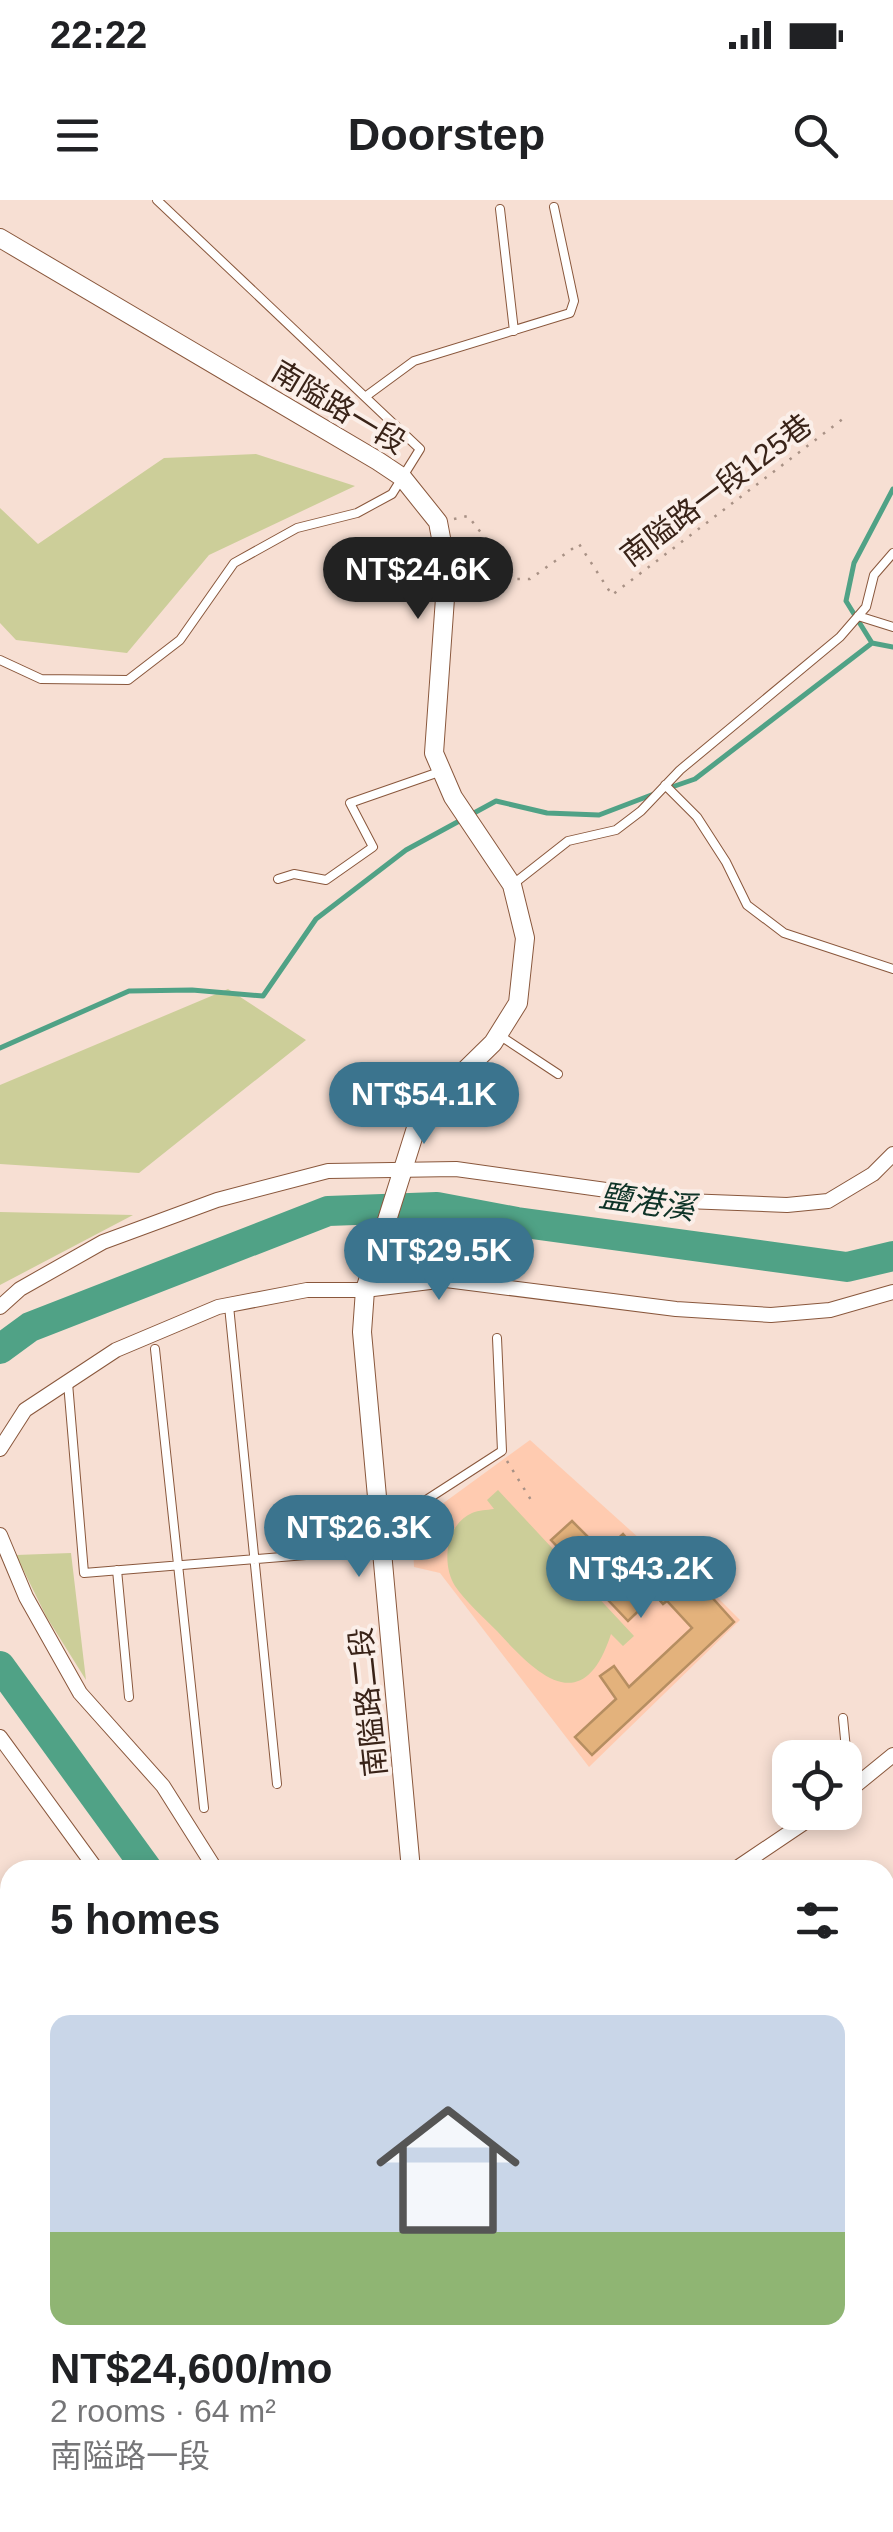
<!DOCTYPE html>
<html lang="en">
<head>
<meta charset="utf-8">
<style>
	:root { --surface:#fff; --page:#f6f6f6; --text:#202124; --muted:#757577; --accent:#3b748e }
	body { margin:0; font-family:Helvetica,"Noto Sans TC",sans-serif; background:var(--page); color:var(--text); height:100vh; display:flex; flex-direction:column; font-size:38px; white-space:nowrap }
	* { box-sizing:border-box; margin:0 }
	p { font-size:32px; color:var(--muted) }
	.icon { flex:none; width:55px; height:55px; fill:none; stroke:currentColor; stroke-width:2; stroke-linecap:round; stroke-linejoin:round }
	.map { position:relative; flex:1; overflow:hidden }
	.sheet { position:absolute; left:0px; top:1660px; width:895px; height:672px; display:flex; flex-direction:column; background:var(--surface); border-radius:30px 30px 0 0; box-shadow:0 5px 15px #0003 }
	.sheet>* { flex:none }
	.fabs { position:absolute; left:772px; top:1540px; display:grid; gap:20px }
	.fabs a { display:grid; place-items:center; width:90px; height:90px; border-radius:20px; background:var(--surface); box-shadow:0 5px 15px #0003; font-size:50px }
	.price { position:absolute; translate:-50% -85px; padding:0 22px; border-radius:35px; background:var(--accent); color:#fff; font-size:32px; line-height:65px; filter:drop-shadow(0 2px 5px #0008) }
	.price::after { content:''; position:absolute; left:50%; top:60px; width:30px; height:22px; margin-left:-15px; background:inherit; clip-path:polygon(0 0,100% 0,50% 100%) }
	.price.selected { background:#222; color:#fff }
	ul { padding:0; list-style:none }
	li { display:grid; align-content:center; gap:20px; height:530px; padding:0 50px }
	li span { display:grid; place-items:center; height:310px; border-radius:20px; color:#555 }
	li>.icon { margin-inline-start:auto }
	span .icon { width:180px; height:180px; fill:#fffc; stroke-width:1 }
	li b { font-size:42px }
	h2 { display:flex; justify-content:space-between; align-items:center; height:120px; padding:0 50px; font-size:42px }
	.status { display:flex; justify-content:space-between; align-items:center; height:70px; padding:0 50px; background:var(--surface); direction:ltr }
	.status svg { height:28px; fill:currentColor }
	header { display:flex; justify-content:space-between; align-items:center; height:130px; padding:0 50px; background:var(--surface); font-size:45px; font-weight:600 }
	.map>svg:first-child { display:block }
	.built { fill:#ffcbb0 }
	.green { fill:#ccce99 }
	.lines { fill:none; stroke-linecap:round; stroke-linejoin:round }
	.stream { stroke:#50a286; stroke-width:5 }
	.river { stroke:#50a286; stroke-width:30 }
	.building { fill:#e3b27c; stroke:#b68e61; stroke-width:2.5 }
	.service-casing { stroke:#89573c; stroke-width:10 }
	.minor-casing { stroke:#89573c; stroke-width:16 }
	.tertiary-casing { stroke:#89573c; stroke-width:20 }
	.path { stroke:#a89185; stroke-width:2.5; stroke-dasharray:2.5 8; stroke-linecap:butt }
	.service { stroke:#fff; stroke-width:8 }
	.minor { stroke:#fff; stroke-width:14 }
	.tertiary { stroke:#fff; stroke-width:18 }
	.labels { text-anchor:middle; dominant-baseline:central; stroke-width:8; stroke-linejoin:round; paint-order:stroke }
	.street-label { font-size:30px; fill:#392318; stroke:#fbefe9 }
	.water-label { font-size:32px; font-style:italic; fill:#0e3428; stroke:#fbefe9 }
</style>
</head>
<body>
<div class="status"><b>22:22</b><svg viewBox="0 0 49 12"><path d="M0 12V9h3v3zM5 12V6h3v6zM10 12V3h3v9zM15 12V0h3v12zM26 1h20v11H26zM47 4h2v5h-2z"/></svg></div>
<header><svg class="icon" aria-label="menu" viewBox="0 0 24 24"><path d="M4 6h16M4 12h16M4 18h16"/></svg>Doorstep<svg class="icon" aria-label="search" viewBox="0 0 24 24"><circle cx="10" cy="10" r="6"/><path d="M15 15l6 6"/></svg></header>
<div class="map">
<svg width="893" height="2332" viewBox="0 0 893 2332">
	<rect width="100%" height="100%" fill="#f7dfd3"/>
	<!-- built -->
	<path class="built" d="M530,1240L670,1366L687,1367L740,1420L589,1567L440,1373L414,1367L412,1326Z"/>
	<!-- green -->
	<path class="green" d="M256,254L355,286L209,355L127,453L16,440L0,423V308L38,344L164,258Z
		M228,789L306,840L139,973L0,964V885Z
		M0,1012L133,1015L0,1085Z
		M498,1290L634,1436L623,1446L611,1434C583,1520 537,1475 497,1431C483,1417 466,1402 455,1386C441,1364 446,1324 472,1313C479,1310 487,1310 494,1309L487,1300Z
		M71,1353L86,1480L46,1416L16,1355Z"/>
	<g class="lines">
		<!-- stream -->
		<path class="stream" d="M893,289L854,363L846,401L872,443L893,447
			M669,588L695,579L872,443
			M0,848L129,791L192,790L263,796L316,719L406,650L496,601L547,613L599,615L654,594"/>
		<!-- river -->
		<path class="river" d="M0,1149L30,1127L328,1011L437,1007L517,1022L847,1067L893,1056
			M0,1466L148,1670
			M111,2332L117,2322"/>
	</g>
	<!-- building -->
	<path class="building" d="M572,1321L603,1352L623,1334L641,1355L646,1352L661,1368L665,1365L682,1383L691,1374L734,1422L592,1555L575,1537L616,1499L600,1476L614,1466L629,1487L692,1428L667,1401L663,1404L655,1395L628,1421L551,1340Z"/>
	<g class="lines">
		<defs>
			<path id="service" d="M500,9L514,131
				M365,197L414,161L570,113L574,101L554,7
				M858,416L893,427
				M0,460L41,479L128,480L180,440L234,363L297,328L357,313L392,294L420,249L157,0
				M665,585L697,617L726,662L747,705L784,733L893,769
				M278,679L294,674L326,680L373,647L350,603L442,571
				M512,685L568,641L616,630L641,611L680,570L840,437L866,407L874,375L893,353
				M499,835L558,874
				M229,1106L277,1584
				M155,1149L204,1608
				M68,1183L84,1373L442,1344
				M382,1315L406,1313L502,1251L497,1138
				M117,1370L129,1497
				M843,1518L850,1591
				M388,2322L400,2332
				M225,2332L230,2322"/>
			<path id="minor" d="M0,1107L20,1089L103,1042L217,1000L328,971L456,969L685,1001L787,1005L828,1001L873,974L893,954
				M0,1249L25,1210L116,1150L218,1107L307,1090H365L446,1080L676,1109L771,1115L830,1110L893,1092
				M0,1335L26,1397L80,1493L163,1586L216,1670
				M0,1537L97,1670
				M845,1594L893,1555
				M734,1670L820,1612
				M61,2332L68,2322
				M174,2332L180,2322"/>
			<path id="tertiary" d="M0,38L378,261L402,277L438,322L447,370L434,553L453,597L512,685L525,738L518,803L493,843L446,889L416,928L365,1090L362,1132L411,1670
				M405,2332V2322"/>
		</defs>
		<!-- service casing -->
		<use href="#service" class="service-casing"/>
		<!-- minor casing -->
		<use href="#minor" class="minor-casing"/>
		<!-- tertiary casing -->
		<use href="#tertiary" class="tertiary-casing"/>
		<!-- path -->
		<path class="path" d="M454,319L468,316L517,379H530L579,344L612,395L848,215
			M507,1261L531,1300"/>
		<!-- service -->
		<use href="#service" class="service"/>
		<!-- minor -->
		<use href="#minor" class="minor"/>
		<!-- tertiary -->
		<use href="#tertiary" class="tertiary"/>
	</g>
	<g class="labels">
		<!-- street labels -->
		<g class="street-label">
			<text transform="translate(339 207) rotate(31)">南隘路一段</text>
			<text transform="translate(716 290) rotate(-37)">南隘路一段125巷</text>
			<text transform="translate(368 1502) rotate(-96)">南隘路二段</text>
		</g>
		<!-- water labels -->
		<g class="water-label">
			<text transform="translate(647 1002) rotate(8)">鹽港溪</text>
		</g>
	</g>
</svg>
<div class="fabs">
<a><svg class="icon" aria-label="locate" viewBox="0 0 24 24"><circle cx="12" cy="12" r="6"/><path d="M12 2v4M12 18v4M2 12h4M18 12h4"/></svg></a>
</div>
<b class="price selected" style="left:418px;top:422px">NT$24.6K</b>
<b class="price" style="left:424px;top:947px">NT$54.1K</b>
<b class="price" style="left:439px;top:1103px">NT$29.5K</b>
<b class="price" style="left:359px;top:1380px">NT$26.3K</b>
<b class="price" style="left:641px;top:1421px">NT$43.2K</b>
<section class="sheet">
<h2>5 homes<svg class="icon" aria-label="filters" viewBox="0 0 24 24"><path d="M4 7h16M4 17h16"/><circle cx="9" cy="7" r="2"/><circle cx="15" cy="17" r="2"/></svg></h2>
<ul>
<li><span style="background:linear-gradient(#c9d6e8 70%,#8fb573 0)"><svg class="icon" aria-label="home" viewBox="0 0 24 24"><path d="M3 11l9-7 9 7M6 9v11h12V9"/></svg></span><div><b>NT$24,600/mo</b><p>2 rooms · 64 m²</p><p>南隘路一段</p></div></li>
</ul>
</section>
</div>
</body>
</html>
